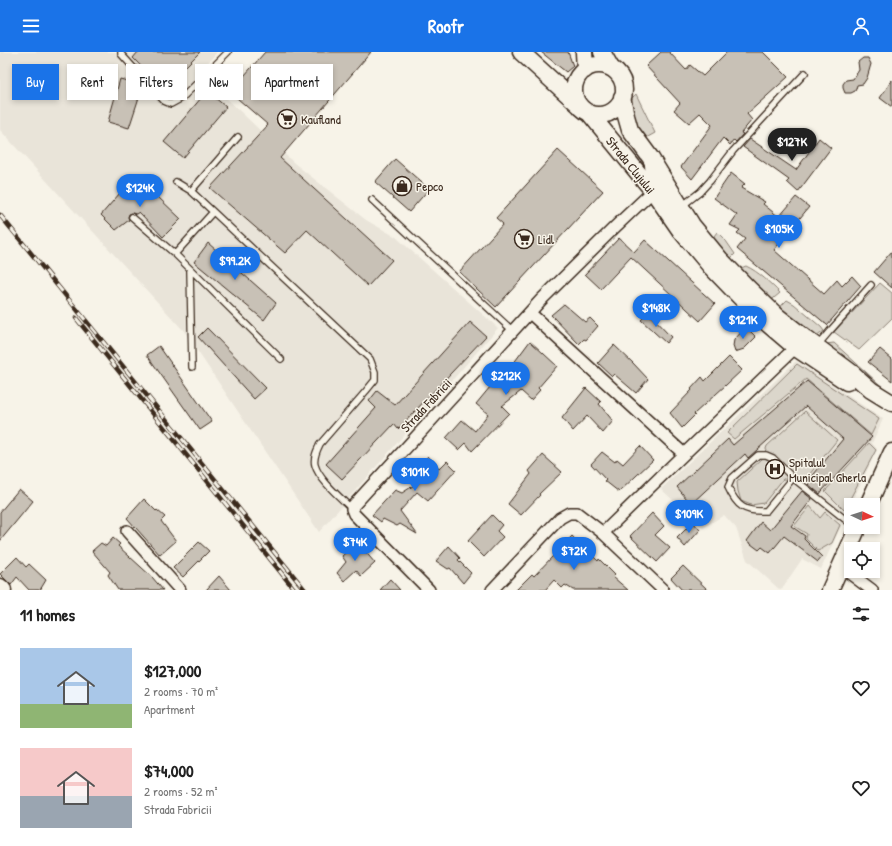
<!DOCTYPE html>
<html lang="en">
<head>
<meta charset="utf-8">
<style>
	:root { --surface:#fff; --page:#f2f2f2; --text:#222; --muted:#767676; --accent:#1a73e8 }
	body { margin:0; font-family:"Patrick Hand",sans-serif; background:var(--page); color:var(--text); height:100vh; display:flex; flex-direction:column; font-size:15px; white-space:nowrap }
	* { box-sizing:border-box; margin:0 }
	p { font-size:13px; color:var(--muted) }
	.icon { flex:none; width:22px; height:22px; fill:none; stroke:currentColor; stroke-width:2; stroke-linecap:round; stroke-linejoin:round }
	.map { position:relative; height:538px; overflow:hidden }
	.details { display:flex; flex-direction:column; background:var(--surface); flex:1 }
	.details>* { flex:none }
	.banner { position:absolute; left:12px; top:12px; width:400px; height:36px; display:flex; gap:8px }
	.needle { width:26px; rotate:94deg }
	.tools { position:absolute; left:844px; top:446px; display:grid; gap:8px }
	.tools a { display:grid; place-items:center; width:36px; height:36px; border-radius:0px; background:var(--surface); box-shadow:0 2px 6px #0003; font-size:20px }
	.price { position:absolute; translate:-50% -34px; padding:0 9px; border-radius:14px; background:var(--accent); color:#fff; font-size:13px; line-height:26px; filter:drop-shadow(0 1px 2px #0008) }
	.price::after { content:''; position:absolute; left:50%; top:24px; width:12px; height:9px; margin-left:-6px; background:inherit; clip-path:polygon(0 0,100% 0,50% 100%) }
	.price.selected { background:#222; color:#fff }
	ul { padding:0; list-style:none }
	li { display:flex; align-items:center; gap:12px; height:100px; padding:0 20px }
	li span { display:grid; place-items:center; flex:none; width:112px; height:80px; border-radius:0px; color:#555 }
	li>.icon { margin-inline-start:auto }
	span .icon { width:48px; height:48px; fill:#fffc; stroke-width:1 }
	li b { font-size:17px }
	h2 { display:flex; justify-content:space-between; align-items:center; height:48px; padding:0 20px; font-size:17px }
	.tag { padding:0 14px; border-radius:0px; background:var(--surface); box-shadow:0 2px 6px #0003; font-size:14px; line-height:36px }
	.tag.selected { background:var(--accent); color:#fff }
	header { display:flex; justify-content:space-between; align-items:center; height:52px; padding:0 20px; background:var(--accent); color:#fff; font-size:18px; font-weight:700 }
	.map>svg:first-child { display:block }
	.built { fill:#e9e4d9 }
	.green { fill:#dbd6cb; stroke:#8b8074 }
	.building { fill:#c8c1b6; stroke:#3b2a1e }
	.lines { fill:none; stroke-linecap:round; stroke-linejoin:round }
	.lane-casing { stroke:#3b2a1e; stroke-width:8 }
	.street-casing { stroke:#3b2a1e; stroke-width:14 }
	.secondary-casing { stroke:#3b2a1e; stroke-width:19 }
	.lane { stroke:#f7f3e8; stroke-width:5.5 }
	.street { stroke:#f7f3e8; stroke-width:11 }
	.secondary { stroke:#f7f3e8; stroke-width:16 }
	.rail-casing { stroke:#3b2a1e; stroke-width:4.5 }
	.rail { stroke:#f7f3e8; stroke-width:3; stroke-dasharray:9; stroke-linecap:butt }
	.labels { text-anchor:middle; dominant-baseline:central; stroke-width:3; stroke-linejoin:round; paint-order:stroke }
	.poi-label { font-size:13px; fill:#3b2a1e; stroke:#f7f3e8; text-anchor:start }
	.street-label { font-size:13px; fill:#3b2a1e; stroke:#f7f3e8 }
</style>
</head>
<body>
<header><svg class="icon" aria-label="menu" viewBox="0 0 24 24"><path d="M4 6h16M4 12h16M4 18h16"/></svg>Roofr<svg class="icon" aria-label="person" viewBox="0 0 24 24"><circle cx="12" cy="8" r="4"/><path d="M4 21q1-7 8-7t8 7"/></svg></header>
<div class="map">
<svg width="892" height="538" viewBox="0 0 892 538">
	<rect width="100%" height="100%" fill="#f7f3e8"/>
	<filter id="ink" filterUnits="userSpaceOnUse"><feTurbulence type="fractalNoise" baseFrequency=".025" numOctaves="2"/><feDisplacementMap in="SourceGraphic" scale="8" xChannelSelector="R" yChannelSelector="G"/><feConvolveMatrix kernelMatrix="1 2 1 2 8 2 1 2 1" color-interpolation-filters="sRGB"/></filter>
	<g filter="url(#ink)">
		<!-- built -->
		<path class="built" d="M0,0H217L206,13L220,40L294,111L366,168L396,185L498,276L319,480L184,279L0,78Z
			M796,309L883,367L872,391L877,397L821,517L802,507L781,538H780L747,508L736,476L724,463L703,476L661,437Z"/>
		<!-- green -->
		<path class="green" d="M636,42L655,81L646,86L643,85L630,60L632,46Z
			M717,180L726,189L735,202L728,209L711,188Z
			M746,214C759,220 770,231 780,241L768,251L742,226L741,216Z
			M880,231L892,241V266L859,298L834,280Z
			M787,248L794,252L821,275L824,279L816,285L779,261L782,253Z
			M834,291L888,340L824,299L826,292Z
			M797,312L879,367L871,383L806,327L734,387L727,381Z
			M805,359L837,388L805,428L783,427L764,451L751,453L741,449L738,439L737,430L763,406L767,394Z
			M869,391L876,398L844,458L825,439Z
			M810,454L820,466L825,460L840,473L832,491L818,499L806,487L807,482L794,474Z"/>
		<!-- building -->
		<path class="building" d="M138,0H200L163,37L133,6Z
			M265,0H371L280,106L392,208L368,234L307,178L285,201L210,136L268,73L230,40Z
			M541,0H568L573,14L566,20Z
			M661,0H669L686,18L690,13L703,24L727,0H763L788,25L747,62L752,68L741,81L743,82L736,90L734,88L730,93L723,86L692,127L681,115L712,73L700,61L689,71L674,58L680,51L646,14Z
			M863,6H868L871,12L867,26L863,32L857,33L856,37L855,39L851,41H845L843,36V32L846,28L853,27L859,18L858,10Z
			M120,27L143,33L129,76L108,70Z
			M892,28V55L880,46Z
			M207,39L226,55L183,106L164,90Z
			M819,86L831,96L798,140L787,130L789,128L743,95L750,87L796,118Z
			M558,98L603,139L496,255L459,220L503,172L496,166Z
			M395,107L429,137L409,160L375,130Z
			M731,121L745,132L741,136L765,150L763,152L779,165L796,145L809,155L774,198L824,242L837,228L842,234L852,224L861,234L827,273L737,197L745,187L737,181L740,178L730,173L737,163L714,146Z
			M135,123L181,167L163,185L139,160L136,162L132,161L129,162L128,165L129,168L116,178L101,163L120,141L119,139Z
			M619,186L634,200L645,188L715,252L700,269L631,205L601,237L585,222Z
			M208,191L276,251L264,268L194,210Z
			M892,199V236L874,220Z
			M564,252L585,270L590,266L598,274L586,288L584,287L579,292L551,263Z
			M648,261L671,285L666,291L641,268Z
			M470,270L486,284L398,377L394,372L342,427L326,412L376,356L369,349L377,339L395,353Z
			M746,275L756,285L744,297L735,300L733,294L734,288Z
			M207,276L266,336L254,347L198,285Z
			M530,289L557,314L538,336L540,338L531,348L521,339L502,354L509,361L472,399L466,391L459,398L446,386L462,368L475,379L488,362L476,352L495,329L507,342L518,323L510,316Z
			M614,293L633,311L648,327L636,341L614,322L612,324L598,311Z
			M159,294L212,370L200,378L147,303Z
			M880,297L892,307V329L868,310Z
			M729,305L742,318L726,333L694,362L695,363L682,376L670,361L692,338L691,337L702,325L705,329Z
			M807,329L872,385L822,439L820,442L808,432L811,429L809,428L843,387L806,354L748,406L745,402L691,452L677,435L728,387L733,393Z
			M586,336L601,350L599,352L613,369L603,381L587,364L573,379L562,366Z
			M640,394L653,408L619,440L605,429L606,428L591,412L602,400L615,410L617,407L623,412Z
			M543,403L562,420L539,442L540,443L521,463L508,452L531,422L529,419Z
			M428,404L439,417L447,409L456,418L428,449L417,440L400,459L417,482L400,472L397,474L383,467L381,470L372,463L395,438L402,441L419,430L411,421Z
			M19,437L33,449L0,489V460Z
			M802,439L812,447L791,474L805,484L804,487L822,505L818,510L784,484L770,501L762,495L759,498L747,489L761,470L770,478Z
			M144,447L156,459L157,458L165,465L161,469L176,489L160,503L127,466Z
			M652,461L664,474L655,483L670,496L657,510L630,484Z
			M492,463L502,473L497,479L503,485L484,505L468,489Z
			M693,470L700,478L685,495L677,486Z
			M572,484L598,509L599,507L615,523L613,525L628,538H573L565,533L562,536L554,528L545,538H516L532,522L534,524Z
			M113,486L120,492L118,494L152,525L163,538H118L108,523L110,520L92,499L101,491L106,494Z
			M199,490L209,499L183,525L173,516Z
			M357,490L375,511L361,524L356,518L344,529L337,521L346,510L342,504Z
			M449,494L460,506L458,508L471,521L463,531L450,516L448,517L436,509Z
			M17,505L26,515L29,512L46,528L40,538H29L17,525L11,533L0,522Z
			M683,514L708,538H682L671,526Z
			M219,524L231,538H206Z
			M390,527L400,538H380Z"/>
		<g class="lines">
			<defs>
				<path id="lane" d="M121,0V2L164,49L171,52L182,46L228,0
					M176,130L191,139L370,307L375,320V328L366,339L320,392C317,398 313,406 315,413C319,428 341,446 352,457
					M191,139L238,85
					M372,148L513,279
					M682,154L700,140L710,129L733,99L805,21
					M132,165L175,202L281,307
					M175,202L213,160
					M190,219L192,315
					M818,293L829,280L871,233
					M793,426L766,459C745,460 737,455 728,435L732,426L758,403H766L773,406L793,426L851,472"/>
				<path id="street" d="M530,261L684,402
					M127,479L180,538
					M603,481L684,402L800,291
					M840,514L872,538
					M429,538L354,462L352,457L353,454L541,248L615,175L653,139L650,108
					M492,538L560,466L569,461H577L603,481L663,538"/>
				<path id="secondary" d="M521,0L579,53
					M584,0L585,18
					M602,0L611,16
					M574 38a25 25 0 1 1 50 0a25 25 0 1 1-50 0Z
					M622,45L626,64L630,78L650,105L692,173L720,207L748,236L777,264L805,286L852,321L871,338L892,351
					M590,62L653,139L680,178L711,215L739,244L769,273L796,296L847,330
					M868,453L892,400
					M0,535L3,538
					M830,538L858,475"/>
			</defs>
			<!-- lane casing -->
			<use href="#lane" class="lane-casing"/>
			<!-- street casing -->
			<use href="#street" class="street-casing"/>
			<!-- secondary casing -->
			<use href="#secondary" class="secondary-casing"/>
			<!-- lane -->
			<use href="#lane" class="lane"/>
			<!-- street -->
			<use href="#street" class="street"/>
			<!-- secondary -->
			<use href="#secondary" class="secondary"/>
			<defs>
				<path id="rail" d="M0,163L305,538
					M76,266L295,538"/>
			</defs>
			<!-- rail casing -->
			<use href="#rail" class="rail-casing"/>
			<!-- rail -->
			<use href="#rail" class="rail"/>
		</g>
	</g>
	<!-- icons -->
	<defs>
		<symbol id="supermarket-ring" viewBox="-11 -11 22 22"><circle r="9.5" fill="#f7f3e8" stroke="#3b2a1e" stroke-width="1.5"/><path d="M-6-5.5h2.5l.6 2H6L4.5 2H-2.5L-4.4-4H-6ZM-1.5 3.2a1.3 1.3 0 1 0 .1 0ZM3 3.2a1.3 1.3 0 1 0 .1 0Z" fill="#3b2a1e"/></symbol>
		<symbol id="shop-ring" viewBox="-11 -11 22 22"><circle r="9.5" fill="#f7f3e8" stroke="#3b2a1e" stroke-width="1.5"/><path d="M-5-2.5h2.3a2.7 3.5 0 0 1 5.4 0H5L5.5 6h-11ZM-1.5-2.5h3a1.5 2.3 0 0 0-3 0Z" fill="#3b2a1e"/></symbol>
		<symbol id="hospital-ring" viewBox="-11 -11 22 22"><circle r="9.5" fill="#f7f3e8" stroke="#3b2a1e" stroke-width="1.5"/><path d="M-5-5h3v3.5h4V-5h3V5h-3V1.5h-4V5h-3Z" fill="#3b2a1e"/></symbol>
	</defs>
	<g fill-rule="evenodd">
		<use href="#supermarket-ring" x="276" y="56" width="22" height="22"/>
		<use href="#shop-ring" x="391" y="123" width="22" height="22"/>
		<use href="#supermarket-ring" x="513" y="176" width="22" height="22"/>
		<use href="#hospital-ring" x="764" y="406" width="22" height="22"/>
	</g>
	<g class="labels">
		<!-- poi labels -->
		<g class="poi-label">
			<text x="301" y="67">Kaufland</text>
			<text x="416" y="134">Pepco</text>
			<text x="538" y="187">Lidl</text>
			<text x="789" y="410">Spitalul<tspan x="789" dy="15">Municipal Gherla</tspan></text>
		</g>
		<!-- street labels -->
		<g class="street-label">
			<text transform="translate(631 113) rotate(51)">Strada Clujului</text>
			<text transform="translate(426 353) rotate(-47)">Strada Fabricii</text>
		</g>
	</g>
</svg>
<div class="tools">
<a><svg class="needle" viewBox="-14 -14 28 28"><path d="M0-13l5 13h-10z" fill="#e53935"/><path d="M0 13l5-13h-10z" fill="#767676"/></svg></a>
<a><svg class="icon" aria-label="locate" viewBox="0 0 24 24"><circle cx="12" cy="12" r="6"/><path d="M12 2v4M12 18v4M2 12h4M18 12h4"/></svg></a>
</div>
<b class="price selected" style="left:792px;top:110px">$127K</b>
<b class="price" style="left:140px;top:156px">$124K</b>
<b class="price" style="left:779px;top:197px">$105K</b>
<b class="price" style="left:235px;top:229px">$99.2K</b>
<b class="price" style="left:656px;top:276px">$148K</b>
<b class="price" style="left:743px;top:288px">$121K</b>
<b class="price" style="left:506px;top:344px">$212K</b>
<b class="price" style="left:415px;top:440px">$101K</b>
<b class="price" style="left:689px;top:482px">$109K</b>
<b class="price" style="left:355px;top:510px">$74K</b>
<b class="price" style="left:574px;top:519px">$72K</b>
<div class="banner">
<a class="tag selected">Buy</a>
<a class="tag">Rent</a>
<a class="tag">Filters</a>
<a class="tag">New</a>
<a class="tag">Apartment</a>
</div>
</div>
<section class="details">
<h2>11 homes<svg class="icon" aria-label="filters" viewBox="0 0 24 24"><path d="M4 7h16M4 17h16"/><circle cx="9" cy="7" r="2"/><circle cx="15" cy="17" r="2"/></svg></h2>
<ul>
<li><span style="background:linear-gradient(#a9c7e8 70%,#8fb573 0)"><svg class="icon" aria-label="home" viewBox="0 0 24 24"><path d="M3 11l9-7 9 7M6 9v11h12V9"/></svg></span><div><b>$127,000</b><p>2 rooms · 70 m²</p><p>Apartment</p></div><svg class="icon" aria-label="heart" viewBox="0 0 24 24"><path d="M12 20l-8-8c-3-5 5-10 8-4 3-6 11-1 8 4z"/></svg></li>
<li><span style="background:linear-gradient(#f6c9c9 60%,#9aa5b1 0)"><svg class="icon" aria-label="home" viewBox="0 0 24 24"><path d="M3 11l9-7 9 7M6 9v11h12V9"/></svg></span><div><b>$74,000</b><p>2 rooms · 52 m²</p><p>Strada Fabricii</p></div><svg class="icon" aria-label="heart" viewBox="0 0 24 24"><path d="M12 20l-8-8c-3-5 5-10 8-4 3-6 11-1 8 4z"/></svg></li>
</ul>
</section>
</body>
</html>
